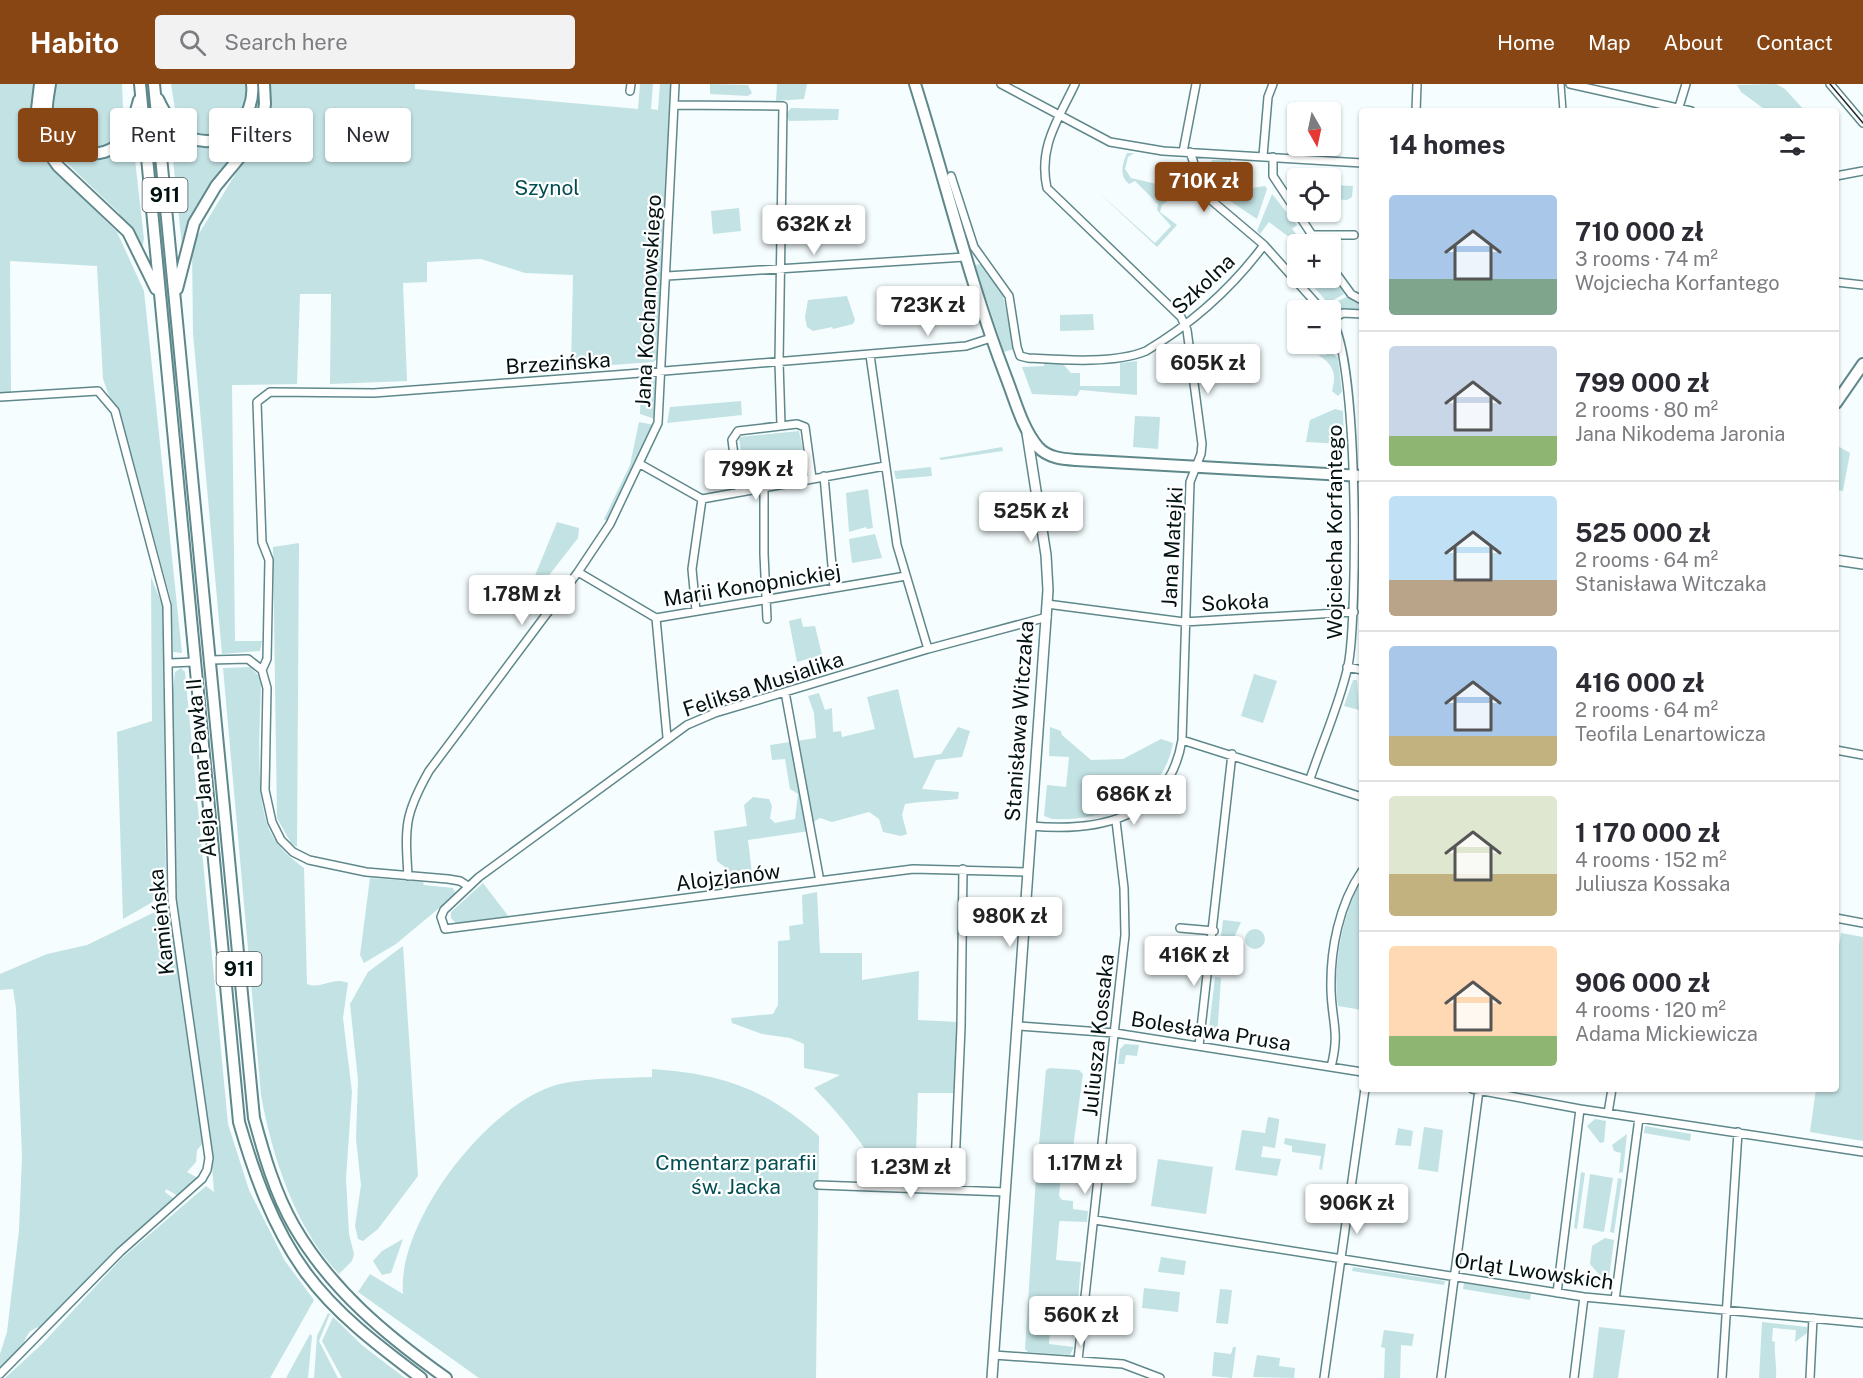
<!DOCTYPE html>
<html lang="en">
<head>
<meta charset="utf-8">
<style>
	:root { --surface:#fff; --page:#f2f2f3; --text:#2b2b33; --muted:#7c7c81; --line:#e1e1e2; --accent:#884614 }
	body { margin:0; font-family:"Public Sans",sans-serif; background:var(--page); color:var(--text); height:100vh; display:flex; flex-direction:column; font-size:22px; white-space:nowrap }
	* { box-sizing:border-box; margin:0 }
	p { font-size:20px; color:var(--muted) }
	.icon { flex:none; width:33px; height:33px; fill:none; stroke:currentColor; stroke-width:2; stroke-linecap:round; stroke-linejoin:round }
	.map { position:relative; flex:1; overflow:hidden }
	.details { position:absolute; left:1359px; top:24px; width:480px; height:984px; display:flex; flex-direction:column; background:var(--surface); border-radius:6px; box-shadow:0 2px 4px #0004 }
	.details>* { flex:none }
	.banner { position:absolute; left:18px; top:24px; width:570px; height:54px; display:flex; gap:12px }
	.needle { width:39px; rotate:171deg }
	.buttons { position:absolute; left:1287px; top:18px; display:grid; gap:12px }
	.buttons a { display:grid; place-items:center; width:54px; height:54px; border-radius:6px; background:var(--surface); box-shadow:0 2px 4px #0004; font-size:30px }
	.price { position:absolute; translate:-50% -51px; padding:0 14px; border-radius:6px; background:#fff; color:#222; font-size:20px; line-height:39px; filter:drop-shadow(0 2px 3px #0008) }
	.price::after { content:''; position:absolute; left:50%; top:36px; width:18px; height:14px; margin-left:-9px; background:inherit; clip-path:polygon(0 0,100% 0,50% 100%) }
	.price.current { background:var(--accent); color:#fff }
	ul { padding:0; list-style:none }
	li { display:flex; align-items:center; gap:18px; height:150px; padding:0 30px }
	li+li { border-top:2px solid var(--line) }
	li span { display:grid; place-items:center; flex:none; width:168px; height:120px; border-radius:6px; color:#555 }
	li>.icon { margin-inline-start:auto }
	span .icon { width:72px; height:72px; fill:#fffc; stroke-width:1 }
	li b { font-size:26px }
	h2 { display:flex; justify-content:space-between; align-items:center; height:72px; padding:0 30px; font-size:26px }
	.chip { padding:0 21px; border-radius:6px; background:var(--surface); box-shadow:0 2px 4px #0004; font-size:21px; line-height:54px }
	.chip.current { background:var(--accent); color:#fff }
	header { display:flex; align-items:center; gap:36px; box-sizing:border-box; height:84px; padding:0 30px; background:var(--accent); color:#fff }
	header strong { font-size:28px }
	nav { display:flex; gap:33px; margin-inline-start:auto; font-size:21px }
	.search { width:420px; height:54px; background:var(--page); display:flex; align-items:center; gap:15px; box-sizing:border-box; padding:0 21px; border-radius:6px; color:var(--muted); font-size:22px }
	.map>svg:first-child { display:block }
	.green { fill:#c3e2e4 }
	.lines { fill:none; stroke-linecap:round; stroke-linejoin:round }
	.pedestrian-casing { stroke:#5f888b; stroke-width:8 }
	.minor-casing { stroke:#5f888b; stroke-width:10 }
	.tertiary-casing { stroke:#5f888b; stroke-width:12 }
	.secondary-casing { stroke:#5f888b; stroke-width:14 }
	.primary-casing { stroke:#5f888b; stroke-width:14 }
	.pedestrian { stroke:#fff; stroke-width:5 }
	.minor { stroke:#fff; stroke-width:7 }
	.tertiary { stroke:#fff; stroke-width:9 }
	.secondary { stroke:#fff; stroke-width:10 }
	.primary { stroke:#fff; stroke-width:10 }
	.tram { stroke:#1d2b2c; stroke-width:1.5 }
	.labels { text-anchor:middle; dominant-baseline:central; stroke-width:4.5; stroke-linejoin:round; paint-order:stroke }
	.shield { fill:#fff; stroke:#4e5859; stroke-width:1.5 }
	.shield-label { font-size:20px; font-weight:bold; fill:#021112 }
	.park-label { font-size:21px; fill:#024e53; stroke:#fff }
	.street-label { font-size:21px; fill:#021112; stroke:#fff }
</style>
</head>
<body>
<header>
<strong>Habito</strong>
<div class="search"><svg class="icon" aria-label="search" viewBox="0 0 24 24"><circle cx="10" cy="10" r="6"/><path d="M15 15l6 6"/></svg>Search here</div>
<nav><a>Home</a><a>Map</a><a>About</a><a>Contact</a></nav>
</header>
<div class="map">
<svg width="1863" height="1294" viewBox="0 0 1863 1294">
	<rect width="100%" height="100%" fill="#f5fdfe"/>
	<!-- green -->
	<path class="green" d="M0,0H34L30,40L44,76L117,148L144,207L182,569L173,568L171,516L136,387L103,295L97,182L10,177L11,308L0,309Z
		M54,0H122L124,47C119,52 113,59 107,63C101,67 91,67 84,65C54,54 50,29 54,0Z
		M144,0H149L178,295L175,297Z
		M171,0H248L246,24L231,44L217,51H195L177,38Z
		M257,0H260C260,60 231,69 202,114C192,129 187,145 182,162L171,56L173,49C184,54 203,62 217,60C247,58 259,24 257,0Z
		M267,0H415V5L638,25L640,0H653L651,25L658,26L660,0H671L659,274L653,278L571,284L573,191L525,189L481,175L427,178V198L403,199L407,297L330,300L331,210H300L297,300L232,301L235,557H262L260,567L222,570L193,249L192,161L271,32Z
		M710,0L748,1L752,9L748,12L710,10Z
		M777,0H807L804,15L776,17Z
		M1776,0L1785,5L1805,27H1767L1741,8L1737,1Z
		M40,20L45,38L84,72L132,49L144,155L142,164L119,129L48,61L40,35Z
		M791,24L839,25L838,36L789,37L786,30Z
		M1127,69H1134L1128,73L1125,85L1131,94L1161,101L1164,84L1166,90L1172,91L1176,102L1190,98L1191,100L1166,112L1169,116L1162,121L1160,128L1177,141L1157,163L1097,107L1155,159L1171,142L1157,126L1158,120L1135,97L1129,100C1119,91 1122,81 1127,69Z
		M1212,76H1231L1232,96L1250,94L1252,104L1265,102L1267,105L1257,135L1227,115L1207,92Z
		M1333,101L1353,102L1352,113L1347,116L1332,115Z
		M1272,110L1297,141L1292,145L1298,152L1293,156L1269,138L1260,150L1257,147Z
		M739,124L741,147L713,150L711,127Z
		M981,180L1003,212L1014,265L1004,268L975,181Z
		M1331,188L1344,210L1328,219L1312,201L1323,194H1330Z
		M847,212L855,236L853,240L833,245L832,243L813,247L807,243L805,233L808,216Z
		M1346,213L1362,220V226L1334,225L1332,220Z
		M1093,230L1094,246L1060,247V231Z
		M1328,265L1338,274L1342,308L1338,312L1332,307C1337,289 1333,280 1318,271H1326Z
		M1137,277V311L1080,306L1077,312L1032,310L1022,283L1044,282V279L1063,280L1071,289H1080V302H1120V279Z
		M653,294L658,296L655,335L640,330L641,295Z
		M741,317L742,331L667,339L670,323Z
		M1335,325L1343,327L1344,360L1306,358L1310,336Z
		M1135,332L1160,333L1158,365L1133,363Z
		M639,338L654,341L607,437L604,435L630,381Z
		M799,347L806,381L804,388L745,400L739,353Z
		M1836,361L1850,369L1843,407L1836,406Z
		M1002,363L1003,367L941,376L939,374Z
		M931,383L932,392L896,395L894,387Z
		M868,405L873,444L867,445L866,443L849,448L846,409Z
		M557,438L579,444L578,454L539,504L514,529L534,494Z
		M875,450L882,474L852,479L849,455Z
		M299,459L297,763L291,759L277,734L273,463Z
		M151,493L163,523L166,805L151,819L123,835L117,648L152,637Z
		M801,534L803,543L815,542L822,571L797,578L789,537Z
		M250,583L261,594C261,633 253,719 272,751C280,765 290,774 304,784L307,900C322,906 332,892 348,899L343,934L352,1008L346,1094L349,1150L354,1170L352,1177L339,1190C295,1144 272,1072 261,1011L223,584Z
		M181,584L185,588L228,1040L249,1106L285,1177L314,1216L270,1294H5L42,1260L122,1174L206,1102L214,1108L211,1070L196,975L176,815L172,615L175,588Z
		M1254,590L1277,597L1263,639L1241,632Z
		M1353,596H1357L1359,626L1344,622Z
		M898,605L914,674L941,670L958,643L970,647L962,673L936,676L922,705L959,708L958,715C940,717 923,717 905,720L902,731L907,750L901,752L883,748L879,735L869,728L832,738L820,734L815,737L809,747L748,756L753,798L731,802L730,787L717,777L714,747L747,742L744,721L753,713L769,715L772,722L770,734L775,739L795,735L798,710L790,705L785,675L772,676L770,661L816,654L814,629L808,612L819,609L825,626L832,624L833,648L841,647L842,653L875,645L867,613Z
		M1050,643L1061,647L1062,651L1091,676L1123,675L1161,655L1173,659C1163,718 1103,737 1052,735L1044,732L1047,701L1066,703L1069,673L1049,672Z
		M370,794L423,798L424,801L453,804L456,810L396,860L364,879L360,871Z
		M1362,794V926L1338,922C1332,882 1343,829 1362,794Z
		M483,799L509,833L456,839L451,834V828Z
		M817,808L820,869H862V896L919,887L918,936L958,938L955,1009H918L915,1098L883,1097C867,1062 841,1032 814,1004L840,991L804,984V960L790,954L762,950L732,939L731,934L773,930L778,921V857L790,856L789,842L803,840L802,811Z
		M157,827H165L172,833L205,1057L197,1066L196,1078L187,1088L198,1094L178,1112L166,1105L165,1108L174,1115L118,1165L40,1243C26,1246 27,1254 21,1264C16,1271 7,1279 0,1285V1270L7,1248L19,1146L22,1073L16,924L13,905L0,906V890L47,870L87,861Z
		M1223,836L1241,838L1227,869L1219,868Z
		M1245 855a10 10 0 1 1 20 0a10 10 0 1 1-20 0Z
		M1841,849L1863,853V1057L1810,1048L1816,1005H1836V881Z
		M403,862L418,1092L378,1145L363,1157L358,1155L355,1142L361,1101L356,1055L358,996L350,920L368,888Z
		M1215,893L1221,894L1217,954L1208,953Z
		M1125,960L1139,961L1137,972L1126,971L1124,980H1118L1120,965Z
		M1050,984L1079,986L1083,990L1073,1064L1039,1060L1046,986Z
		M652,985C722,990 765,1004 819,1052L816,1294H479L358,1208L370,1190L403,1210C397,1138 487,1021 556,1001C581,994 625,994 652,993Z
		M1268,1033L1279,1035V1038L1275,1064L1263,1062L1261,1073L1281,1075L1277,1092L1235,1086L1242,1046L1265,1049Z
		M1595,1035L1606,1037L1604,1058L1600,1059L1587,1042Z
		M1645,1042L1691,1050L1690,1057L1644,1049Z
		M1424,1043L1443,1046L1438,1088L1418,1085Z
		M1398,1044L1413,1047L1411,1062L1395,1061Z
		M1627,1050L1623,1088L1619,1089L1621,1069L1614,1067L1612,1061Z
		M1285,1054L1326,1060L1322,1086L1319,1085L1321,1072L1292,1068V1062L1284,1060Z
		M1158,1075L1213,1083L1206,1130L1151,1122Z
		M1040,1076L1062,1078L1059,1112L1062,1116L1073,1117V1125L1088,1127L1087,1138L1060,1137L1059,1140L1056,1176L1081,1178L1077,1230L1051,1229L1049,1260L1074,1263L1070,1271L1028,1268L1025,1265L1037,1078Z
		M1581,1088L1585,1089L1577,1145L1574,1144Z
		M1590,1090L1613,1094L1604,1148L1583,1144Z
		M1618,1094L1622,1095L1614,1149L1610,1148Z
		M1605,1154L1614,1156L1609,1194L1603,1195L1590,1180L1592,1162Z
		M403,1155L391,1189L382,1191L373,1177L382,1167Z
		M1161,1173L1186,1177L1184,1191L1158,1188Z
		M1353,1183L1445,1197L1444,1201L1352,1187Z
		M1582,1191L1593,1192L1599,1203L1575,1201V1196Z
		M1464,1199L1531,1210L1530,1216L1463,1205Z
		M1144,1204L1180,1208L1178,1228L1142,1224Z
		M1220,1205L1232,1206L1228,1240L1216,1239Z
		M328,1229L330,1230L319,1257L338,1294H314L317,1252Z
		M333,1233L363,1262L405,1294H342L322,1257Z
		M1762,1238L1807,1243V1249L1795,1258L1796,1246L1773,1244L1772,1257L1775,1258C1774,1271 1777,1281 1776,1294H1759Z
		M1599,1243L1625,1246L1618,1294H1593Z
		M1384,1246L1414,1250L1412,1262L1401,1261L1400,1294H1384L1385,1264L1381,1263Z
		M310,1250L312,1252L308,1294H286Z
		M1233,1263H1236L1232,1294L1212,1292L1214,1268L1231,1270Z
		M1257,1271L1280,1274L1279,1282L1295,1284L1294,1294L1253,1293Z"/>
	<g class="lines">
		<defs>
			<path id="pedestrian" d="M1561,0L1563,27"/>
			<path id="minor" d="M1001,0L1110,58L1163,67L1362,79
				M1570,0L1691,27
				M1830,0L1863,39
				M630,7L631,0
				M674,21L783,22L779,278L781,341
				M1679,23L1686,0
				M1416,27L1417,0
				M1183,68L1196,0
				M1190,68L1205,111L1264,161L1322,226
				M1263,72L1268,13L1273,0
				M1273,73V92L1318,160
				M951,92L974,163L1009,212L1017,263L1020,272L1028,274C1062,276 1115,280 1146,267C1193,239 1232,204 1264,161
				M1836,92L1863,87
				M1312,151H1354
				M1330,181L1351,210L1362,216
				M667,192L965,173
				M1836,198L1863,201
				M1332,235L1343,229L1362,230
				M870,271L897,461L928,565
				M0,313L98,307L115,327L167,522L172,815L209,1074L207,1086L202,1095L120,1168L0,1290
				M640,380L702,415L885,382
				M824,392L834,504
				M764,403V470L767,535
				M739,408L732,356L738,347L797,340L805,343L812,394
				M578,488L656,534L906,492
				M1047,520L1184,538L1354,528
				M696,527L692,485L702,415
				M656,534L667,653
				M210,576L248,575L262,586
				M170,579L194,578
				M1347,583L1362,586
				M785,608L819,792
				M1182,656L1362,713
				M1836,666L1863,671
				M1310,695C1322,659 1340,619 1348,582C1358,533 1359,266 1330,234
				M1031,742C1098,748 1169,735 1182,656L1190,398L1201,370L1202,360L1187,246L1181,233L1047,104C1038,63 1058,36 1075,0
				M1028,788L913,785L445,845L441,833L444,826L479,793L687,641L715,629L928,565L1047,533
				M408,792C405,743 404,731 429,687L578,488L610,440L658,339L675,0
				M468,802L460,797L448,795L366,788L309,776L293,768L281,756L272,738L265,706L267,604L262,586L267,575L269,476L262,458L257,318L270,308L374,309L628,290L966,262L991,254
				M1836,834L1863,839
				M1180,844L1214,847
				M1019,942L1115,949L1362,988
				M1199,962L1232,670
				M1331,983C1340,948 1332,939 1331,906C1330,866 1339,820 1362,787
				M1472,1005L1580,1025L1863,1068
				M1608,1029L1612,1005
				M818,1101L1005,1108
				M954,1105L961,943L963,785
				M1095,1136L1584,1213L1863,1239
				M1557,1209L1580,1025
				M1615,1216L1639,1034
				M994,1271L1123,1280L1160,1294
				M1078,1276L1125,851L1124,804L1116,737
				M1324,1294L1365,1005
				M1441,1294L1479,1006
				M1574,1294L1584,1213
				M1722,1294L1738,1048
				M1810,1294L1813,1234"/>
			<path id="tertiary" d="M1836,476L1863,480
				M992,1294L1048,506L1046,471L1027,349"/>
			<path id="secondary" d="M915,0C946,98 969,197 1006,293C1015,316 1022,344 1038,363C1048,374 1063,375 1076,376L1362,392
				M1836,319L1863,280"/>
			<path id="primary" d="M40,0L35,42L43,61L58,82L128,148L156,205
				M50,0C48,14 44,28 50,41C62,69 103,81 123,55C132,43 135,30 139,16
				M140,0L239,1038C254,1090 273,1144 306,1189C337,1231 380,1263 421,1294
				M154,0L254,1034C264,1071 275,1109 294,1142C331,1206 387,1252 446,1294
				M158,15C165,30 176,47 191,54C226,68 256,32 252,0
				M177,205L194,139L216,102L254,56L262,39L265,20L264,0"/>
		</defs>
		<!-- pedestrian casing -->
		<use href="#pedestrian" class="pedestrian-casing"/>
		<!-- minor casing -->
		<use href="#minor" class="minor-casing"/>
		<!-- tertiary casing -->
		<use href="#tertiary" class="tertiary-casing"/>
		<!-- secondary casing -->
		<use href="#secondary" class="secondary-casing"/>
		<!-- primary casing -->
		<use href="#primary" class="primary-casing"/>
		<!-- pedestrian -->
		<use href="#pedestrian" class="pedestrian"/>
		<!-- minor -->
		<use href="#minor" class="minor"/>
		<!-- tertiary -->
		<use href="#tertiary" class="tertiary"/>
		<!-- secondary -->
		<use href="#secondary" class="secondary"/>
		<!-- primary -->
		<use href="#primary" class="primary"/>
		<!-- tram -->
		<path class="tram" d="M1830,0L1863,39"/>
	</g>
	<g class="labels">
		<!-- shield labels -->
		<g class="shield">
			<rect x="142.5" y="94" width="45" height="34" rx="4.5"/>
			<rect x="216.5" y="868" width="45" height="34" rx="4.5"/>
		</g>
		<g class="shield-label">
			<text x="165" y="111">911</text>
			<text x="239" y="885">911</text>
		</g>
		<!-- park labels -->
		<g class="park-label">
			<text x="547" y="103">Szynol</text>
			<text x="736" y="1078">Cmentarz parafii<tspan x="736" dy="24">św. Jacka</tspan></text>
		</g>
		<!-- street labels -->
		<g class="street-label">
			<text transform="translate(1203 200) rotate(-43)">Szkolna</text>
			<text transform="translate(648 217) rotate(-87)">Jana Kochanowskiego</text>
			<text transform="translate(558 279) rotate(-4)">Brzezińska</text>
			<text transform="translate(1334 448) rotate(-90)">Wojciecha Korfantego</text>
			<text transform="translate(1172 463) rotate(-87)">Jana Matejki</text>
			<text transform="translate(752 501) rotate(-9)">Marii Konopnickiej</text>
			<text transform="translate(1235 518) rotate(-3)">Sokoła</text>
			<text transform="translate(763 600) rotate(-18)">Feliksa Musialika</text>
			<text transform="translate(1019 637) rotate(-86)">Stanisława Witczaka</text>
			<text transform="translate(201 684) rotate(-95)">Aleja Jana Pawła II</text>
			<text transform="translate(728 793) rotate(-7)">Alojzjanów</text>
			<text transform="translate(161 838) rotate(-96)">Kamieńska</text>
			<text transform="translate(1211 947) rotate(9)">Bolesława Prusa</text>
			<text transform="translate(1098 951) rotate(-84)">Juliusza Kossaka</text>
			<text transform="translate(1534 1187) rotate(8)">Orląt Lwowskich</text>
		</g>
	</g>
</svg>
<div class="buttons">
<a><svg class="needle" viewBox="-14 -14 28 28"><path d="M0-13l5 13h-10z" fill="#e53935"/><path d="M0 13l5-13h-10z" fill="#7c7c81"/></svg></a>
<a><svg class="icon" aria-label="locate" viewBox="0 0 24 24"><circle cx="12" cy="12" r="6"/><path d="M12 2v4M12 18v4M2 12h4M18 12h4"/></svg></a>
<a>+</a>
<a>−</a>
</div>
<b class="price current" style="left:1204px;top:129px">710K zł</b>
<b class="price" style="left:814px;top:172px">632K zł</b>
<b class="price" style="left:928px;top:253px">723K zł</b>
<b class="price" style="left:1208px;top:311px">605K zł</b>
<b class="price" style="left:756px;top:417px">799K zł</b>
<b class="price" style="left:1031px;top:459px">525K zł</b>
<b class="price" style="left:522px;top:542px">1.78M zł</b>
<b class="price" style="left:1134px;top:742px">686K zł</b>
<b class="price" style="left:1010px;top:864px">980K zł</b>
<b class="price" style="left:1194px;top:903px">416K zł</b>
<b class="price" style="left:1085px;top:1111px">1.17M zł</b>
<b class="price" style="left:911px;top:1115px">1.23M zł</b>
<b class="price" style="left:1357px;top:1151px">906K zł</b>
<b class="price" style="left:1081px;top:1263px">560K zł</b>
<div class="banner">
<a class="chip current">Buy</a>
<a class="chip">Rent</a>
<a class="chip">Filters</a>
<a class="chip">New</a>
</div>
<section class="details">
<h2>14 homes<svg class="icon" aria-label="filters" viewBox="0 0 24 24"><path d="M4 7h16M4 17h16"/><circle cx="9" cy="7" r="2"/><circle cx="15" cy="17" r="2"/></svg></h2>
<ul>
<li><span style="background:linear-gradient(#a9c7e8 70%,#7fa58c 0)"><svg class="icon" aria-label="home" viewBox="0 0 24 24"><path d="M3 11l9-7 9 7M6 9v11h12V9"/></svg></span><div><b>710 000 zł</b><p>3 rooms · 74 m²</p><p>Wojciecha Korfantego</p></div></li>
<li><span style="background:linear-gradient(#c9d6e8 75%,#8fb573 0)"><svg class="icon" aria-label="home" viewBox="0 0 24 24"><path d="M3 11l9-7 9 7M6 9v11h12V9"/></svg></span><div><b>799 000 zł</b><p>2 rooms · 80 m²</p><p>Jana Nikodema Jaronia</p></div></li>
<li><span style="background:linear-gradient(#bfe0f5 70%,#b9a48a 0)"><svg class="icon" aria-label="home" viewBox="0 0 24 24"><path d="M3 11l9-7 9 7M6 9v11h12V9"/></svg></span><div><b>525 000 zł</b><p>2 rooms · 64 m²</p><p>Stanisława Witczaka</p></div></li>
<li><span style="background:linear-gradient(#a9c7e8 75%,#c2b280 0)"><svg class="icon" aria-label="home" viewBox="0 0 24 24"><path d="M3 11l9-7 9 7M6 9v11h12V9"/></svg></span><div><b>416 000 zł</b><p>2 rooms · 64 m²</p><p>Teofila Lenartowicza</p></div></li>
<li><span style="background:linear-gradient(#dfe7d0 65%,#c2b280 0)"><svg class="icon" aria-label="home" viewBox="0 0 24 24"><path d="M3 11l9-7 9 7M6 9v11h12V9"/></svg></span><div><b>1 170 000 zł</b><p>4 rooms · 152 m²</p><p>Juliusza Kossaka</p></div></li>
<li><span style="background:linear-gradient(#ffd9b3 75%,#8fb573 0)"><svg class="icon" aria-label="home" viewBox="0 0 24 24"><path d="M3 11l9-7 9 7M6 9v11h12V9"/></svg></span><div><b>906 000 zł</b><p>4 rooms · 120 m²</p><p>Adama Mickiewicza</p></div></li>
</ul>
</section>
</div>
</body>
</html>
